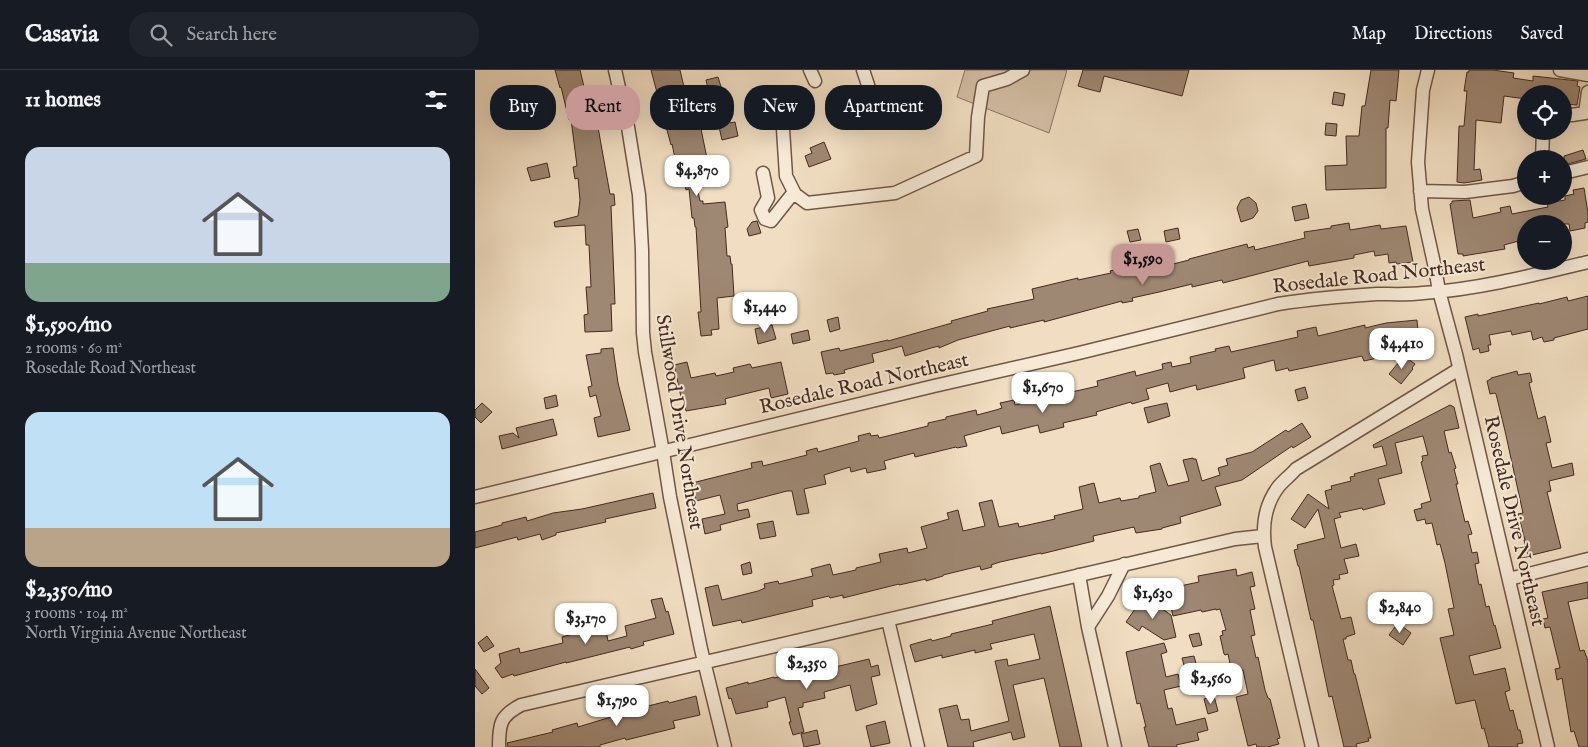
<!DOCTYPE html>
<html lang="en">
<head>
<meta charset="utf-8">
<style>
	:root { --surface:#171b24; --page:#20242c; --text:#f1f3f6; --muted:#9ea1a6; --line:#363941; --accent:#c59692 }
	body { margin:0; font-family:"IM FELL English",serif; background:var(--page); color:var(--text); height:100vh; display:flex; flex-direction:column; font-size:19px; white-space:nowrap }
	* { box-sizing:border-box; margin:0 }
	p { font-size:16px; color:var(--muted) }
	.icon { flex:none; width:28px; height:28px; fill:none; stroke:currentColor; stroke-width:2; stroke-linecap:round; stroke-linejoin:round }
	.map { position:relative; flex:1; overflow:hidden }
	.sheet { display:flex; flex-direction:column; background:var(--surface); width:475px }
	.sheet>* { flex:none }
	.guide { position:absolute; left:15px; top:15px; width:475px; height:45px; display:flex; gap:10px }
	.buttons { position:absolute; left:1042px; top:15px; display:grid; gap:10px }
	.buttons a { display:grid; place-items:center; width:55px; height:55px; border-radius:50%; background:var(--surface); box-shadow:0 5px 20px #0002; font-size:25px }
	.price { position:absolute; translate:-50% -42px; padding:0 11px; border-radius:10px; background:#fff; color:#222; font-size:16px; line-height:32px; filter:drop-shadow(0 1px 2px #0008) }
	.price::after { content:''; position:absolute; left:50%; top:30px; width:15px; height:11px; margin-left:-8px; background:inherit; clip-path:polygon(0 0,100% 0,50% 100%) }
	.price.current { background:var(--accent); color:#111 }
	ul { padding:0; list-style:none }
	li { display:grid; align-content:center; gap:10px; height:265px; padding:0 25px }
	li span { display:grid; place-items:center; height:155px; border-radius:15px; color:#555 }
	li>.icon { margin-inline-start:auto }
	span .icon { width:90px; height:90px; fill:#fffc; stroke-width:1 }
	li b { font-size:21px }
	h2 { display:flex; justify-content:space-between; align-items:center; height:60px; padding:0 25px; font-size:21px }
	.pill { padding:0 18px; border-radius:20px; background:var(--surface); box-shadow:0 5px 20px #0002; font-size:18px; line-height:45px }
	.pill.current { background:var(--accent); color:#111 }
	header { display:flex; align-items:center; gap:30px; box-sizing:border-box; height:70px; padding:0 25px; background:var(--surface); border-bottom:1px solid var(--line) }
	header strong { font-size:24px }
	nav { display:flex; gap:28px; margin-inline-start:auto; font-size:18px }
	.search { width:350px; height:45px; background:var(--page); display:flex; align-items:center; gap:12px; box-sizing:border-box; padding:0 18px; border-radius:20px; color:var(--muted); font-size:19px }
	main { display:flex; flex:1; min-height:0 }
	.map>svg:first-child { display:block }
	.green { fill:#d4bfa6; stroke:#8c7462 }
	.building { fill:#9e8773; stroke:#45291e }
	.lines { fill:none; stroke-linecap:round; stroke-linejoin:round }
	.minor-casing { stroke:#705647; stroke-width:15 }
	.minor { stroke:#f6ead7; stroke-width:12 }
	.labels { text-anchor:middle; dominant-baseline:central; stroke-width:4; stroke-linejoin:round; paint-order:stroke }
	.street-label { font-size:20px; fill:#45291e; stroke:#f6ead7 }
</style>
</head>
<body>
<header>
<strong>Casavia</strong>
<div class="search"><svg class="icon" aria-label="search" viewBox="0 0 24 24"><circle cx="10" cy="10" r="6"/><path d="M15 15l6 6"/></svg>Search here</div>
<nav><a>Map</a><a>Directions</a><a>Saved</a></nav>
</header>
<main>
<section class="sheet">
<h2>11 homes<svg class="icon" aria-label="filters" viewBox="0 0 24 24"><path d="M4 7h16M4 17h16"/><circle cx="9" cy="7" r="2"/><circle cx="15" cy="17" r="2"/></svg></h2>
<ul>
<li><span style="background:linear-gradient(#c9d6e8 75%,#7fa58c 0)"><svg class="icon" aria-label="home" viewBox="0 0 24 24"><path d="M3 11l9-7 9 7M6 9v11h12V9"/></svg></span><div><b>$1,590/mo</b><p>2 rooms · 60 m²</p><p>Rosedale Road Northeast</p></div></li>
<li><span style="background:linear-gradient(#bfe0f5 75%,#b9a48a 0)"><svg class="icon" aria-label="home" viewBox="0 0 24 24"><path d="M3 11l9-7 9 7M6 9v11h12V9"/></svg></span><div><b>$2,350/mo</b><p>3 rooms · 104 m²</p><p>North Virginia Avenue Northeast</p></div></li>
</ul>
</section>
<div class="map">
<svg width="1113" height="677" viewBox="0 0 1113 677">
	<rect width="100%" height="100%" fill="#f1dec2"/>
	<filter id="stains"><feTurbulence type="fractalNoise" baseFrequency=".004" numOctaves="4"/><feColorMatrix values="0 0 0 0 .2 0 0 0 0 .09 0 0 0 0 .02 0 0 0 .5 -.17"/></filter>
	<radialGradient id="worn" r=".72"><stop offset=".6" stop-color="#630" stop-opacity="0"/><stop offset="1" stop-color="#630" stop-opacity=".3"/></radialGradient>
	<!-- green -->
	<path class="green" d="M490,0H592L574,63L482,27Z"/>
	<!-- building -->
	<path class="building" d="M80,0H105L111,25L117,24L135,124H139L140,135L136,136L140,234H136L137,261L110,262L109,245L113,244L111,217H116L114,175H111L110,155L80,157L79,152L103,146L105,130L103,108L100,109L98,97L102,96L96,49L94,50L86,17L85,18Z
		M176,0H205L214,38L216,37L223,59H226L236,108L221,112L225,131H228V134L250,132L253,157L250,158L252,186H255L256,194H257L259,226L242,228L244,259L236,260L237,265L226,266L223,242H226L221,157H220L219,148H217L214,119L211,120L209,111L205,112L197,74L196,75Z
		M608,0H714L707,26L629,6L625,22L613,19L603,16Z
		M896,0H924L921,31L915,30L913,58H911V118L851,120L850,96L872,95L871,66H884L887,36H890Z
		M994,0H1018L1039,3L1038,8L1058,11V6L1103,11L1102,16L1105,17L1102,35L1089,34V24H1051V29L1029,26L1026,53L1001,50L999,100L1005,99L1007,110L989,113L982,112L984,56H989L992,21H989L992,2H994Z
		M243,7L247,20L234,23L231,10Z
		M859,22L870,24L868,36L857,34Z
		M253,46L255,53L260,52L263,66L247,70L242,48Z
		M851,53L862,54L861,66L850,65Z
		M349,72L356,89L334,97L330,86L337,83L335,78Z
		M1108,80L1111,89L1089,95V86Z
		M72,93L75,107L56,111L52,98Z
		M1109,118L1113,143V152L1110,153V158L1095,161L1094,154H1051V169L1029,175L1030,179L988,186V184H983L975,134L977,133V131L995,130L998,148L1026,142L1025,138L1035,136L1037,144L1073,137L1072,133L1090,130V126L1099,124L1098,120Z
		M774,127L781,133L783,141L778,148L766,152L762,138L766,130Z
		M831,134L834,148L820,151L817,137Z
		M282,151L286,163L274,166L272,159L277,152Z
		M874,153L875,160L905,155L906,159L931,156L938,192L922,194L921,192L914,193L913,184L900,186L899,181L879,185V188L834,196L833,191L748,213L747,210L717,217V214L684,222L657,228L658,231L647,233V231L569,252V250L535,258V256L483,270L464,278V276L456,278L430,286L427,276L397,284L399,292L369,300L370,303L359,305L358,303L351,304L346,282L364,278L365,281L413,270V271L477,253L476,251L513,241L512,239L559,229L557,219L603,208V210L622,206L636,203L635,201L676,191L678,199L714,190V189L772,174L773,178L779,176L780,180L830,168L829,162L856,158V156Z
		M703,158L705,169L691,172L689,161Z
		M663,159L666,170L655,172L652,161Z
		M1113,226V259L1079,268V270L1069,272L1067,267L1058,270L1056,261L1037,265L1036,261L1014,265L1016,275H1013L1014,281L1005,283L1004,278L998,280L990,247L1003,244V246L1064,233V234L1092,227L1093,231Z
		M363,247L365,259L355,262L352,250Z
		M942,250L943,261H940L941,273H936V276L919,278L927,284L907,288V287L889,291L887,286L814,301L813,298L801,301L799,290L768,298L770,308L722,320L721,315L695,322L693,313L671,319L674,329L657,334L656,332L621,342L622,345L588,353L589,357L565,363L563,355L527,364L525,356L489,366L492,376L482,378L481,377L440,387L439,383L409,391L411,399L392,403L391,398L376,402L375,397L349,405L351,414L329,419L334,443L322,445L317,421H312L262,434L263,441L273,439L275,447L245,455L246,460L230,464L227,449L250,444L245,425L221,431L217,413L277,398L276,393L287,391L288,396L332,385L331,381L342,378L343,382L384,371L383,366L395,363L396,366L403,365L404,368L453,356V353L471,349V347L501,340L502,345L521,340L527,338L525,333L539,330L540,335L623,316L622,311L660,301L661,306L688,299L687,294L696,292L697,297L716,293L715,287L741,281L740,279L754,276L756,282L823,267L822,261L841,257L843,266L890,255V258L911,253Z
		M297,255L301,269L283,274L280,259Z
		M333,260L335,270L318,274L316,264Z
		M138,278L143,313L155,360L123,367L119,348L126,346L121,325L115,327L113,317L117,316L111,285L126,283V279Z
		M929,286L940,294L937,298L938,299L926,314L914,304Z
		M212,292L216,308L240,303L241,306L259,302L258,298L275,294L277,298L306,292L313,324L296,328L294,318L253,328L250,329L251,334L211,341L208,326L206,327L199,295Z
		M1042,301L1043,305L1055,303L1057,312L1054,313L1063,349L1070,346L1076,372L1071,373L1077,398L1097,393L1099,405L1074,411L1076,421L1072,422L1086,478L1053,486L1049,470H1050L1043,444L1048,443L1030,361L1021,324L1020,323L1015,324L1012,311L1016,309V308Z
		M830,317L833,328L823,331L820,320Z
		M81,325L83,336L71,339L69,328Z
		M7,333L17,342L6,353L0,347V340Z
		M692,333L695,346L673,353L669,338Z
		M975,335L979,337L984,358L969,361L974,383L976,382L981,398L979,399L983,414H981L990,452L993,451L997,464L993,465L997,483L1002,482L1004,493L1000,494L1004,515L1006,514L1011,537L1014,536L1019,556L1020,555L1026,578L994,586L999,605L1030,598L1035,620L1030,622L1035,641L1038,640L1043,660H1045L1048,673L1042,674L1043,677H1014L1009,658L1007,659L1000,630L981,634L965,568L979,565L973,539L979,538L970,493L965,474L962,475L957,453L951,454L950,449L942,451L939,440L947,438L946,434L956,431L946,392L948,391L947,386L953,385L948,366L920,373L927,403L903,409L910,434L888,440L887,438L864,443L866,447L859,449L866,478L881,474L884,486L869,489L873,503L864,505L865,509L858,510L859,515L857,516L866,549L876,547L880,564L871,567V569H868L873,590H876L879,604H880L896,668H893L894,671L881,674L882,677H869L857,626L854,627L838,550H836L824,496H823L819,480L823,479L822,475L850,468L843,439L830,458L816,449L833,424L854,439L850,421L857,419L856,416L876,411L875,407L880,406L879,404L912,395L907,376L899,378L898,375Z
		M78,349L82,365L27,379L24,366L38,363L44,368L41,358Z
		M827,353L836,367L818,378L817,376L767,410L740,417L746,435L705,447L706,453L687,458V459L661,463L659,457L618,466L619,471L566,484V483L525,492L516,495L517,497L506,500L505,496L468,505V506L451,511V509L424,515V514L368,528V525L355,528L354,526L337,530L338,536L267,553L266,550L238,556L230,518L243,515L247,530L283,521L290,518L289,514L303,511L304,514L338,506L336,499L355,494L358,505L381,500V498L406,492L404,484L432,478L433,483L452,478L446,457L474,449L472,443L483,440L488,461L510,456L504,433L517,430L524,457L543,453L544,457L580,449L579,446L608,439L604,417L619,413L624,433L645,428L646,431L664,428V426L681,422L675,396L685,393L693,416L714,411L708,390L718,388V389H721L727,411L745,405L743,398L753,395L751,389L777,382L811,360L813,362Z
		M178,423L181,438L130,449L131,452L81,463V465L67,470L65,464L43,470L42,467L0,478V462L27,455V453L51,447L52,451L78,443L107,439Z
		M298,451L301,466L285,469L282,454Z
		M275,492L277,503L268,505L266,495Z
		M761,499L762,506L777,502L780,516L775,517L780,539L775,540L780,565L776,566L781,588L783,587L790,620L793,628L795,629L805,668L802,669L804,674L792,677H782L781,674L773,676L761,627L773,624L768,600L757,603L753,584L750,585L749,584L745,566L748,565L747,561L751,560L745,539L741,540V539L727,542L726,540L698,546L692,520H694L693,514L704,512L705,516L724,512L723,506Z
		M1113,512V528L1093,532L1105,581L1109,580L1113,591V677H1104L1099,661L1096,662L1087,608L1082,610L1080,599L1085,598L1075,557L1070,558L1068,549L1073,548L1067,522Z
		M669,526L696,545L701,567L689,570L667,556L664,561L651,552Z
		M187,528L191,542L193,541L199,564L168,572L169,575L156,579L155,577L91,593V592L39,606L38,604L27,608L20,598L26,593L24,584L44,578L45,583L88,573L87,567L112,560L113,564L131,560L133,571L152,566L150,556L181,548L176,530Z
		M575,536L607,677H585L569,608L538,615L550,667L538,670L536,662L498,672L499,677H473L464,639L482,635L486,650L494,649L496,661L534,651L520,591L532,589L533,596L565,589L559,564L515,574L517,579L500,583V580L467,588V585L440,592L435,575L456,569L457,571L476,566V564L518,554L517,551Z
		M923,553L936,563L928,575L914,565Z
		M724,563L727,575L718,577L714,565Z
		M12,566L19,576L9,582L3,573Z
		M689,573L692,582L686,584L691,607L703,604L706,616L689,620L693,639L697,638L701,655L730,648L733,660L722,663L724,670L701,675L702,677H674L669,657H671L665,633L662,634L651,582Z
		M719,586L722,597L710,599L707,588Z
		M394,589L396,597L403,595L405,605L396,607L402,634L381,641L375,615L349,622L350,628L328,633V637L323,638L329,662L318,665L314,652H316L310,627L292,632L293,637L261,644L256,628L254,629L251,618L273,612V614L299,607V608L342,598L343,601Z
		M0,599L14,618L7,624L0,616Z
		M749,608L752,620L737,624L734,612Z
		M221,626L225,645L198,651L200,658L151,670L150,668L125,675V677H33L32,673L78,662L77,660L102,653L103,657L169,637L193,631L194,633Z
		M739,626L743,641L733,644L729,629Z
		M410,651L415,673L396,677L391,656Z
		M342,660L345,674L329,677L326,664Z"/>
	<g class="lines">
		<defs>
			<path id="minor" d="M140,0L153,57L164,125L167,180L168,263L170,282L188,382L195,427L226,579L250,677
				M335,0L340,11
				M388,0L396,24
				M953,0L948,20L943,92L947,139L960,198L964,221L981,284L1073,677
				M1085,0L1113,5
				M1089,44L1097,45L1110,43L1113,22
				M308,59L311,106L320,124L332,133L420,123L501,86L503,47L508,16L532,9L548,0
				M1067,89L1068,61
				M288,103L293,128L286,140L290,149L296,151L319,122
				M1089,103L1113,97
				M945,121L990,122L1038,116L1051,112
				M0,427L459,316L604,283L803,234C835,229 869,226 902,224C917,224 933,225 948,223C1004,219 1059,205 1113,192
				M604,505L613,557
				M1034,509L1113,489
				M413,550L443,677
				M24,677C24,654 25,646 46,635L760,469L788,466
				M640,677L613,557L633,526L649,494
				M837,677L790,477C787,455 790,434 804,416C809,410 816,405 821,399L984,299"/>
		</defs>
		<!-- minor casing -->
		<use href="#minor" class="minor-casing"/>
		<!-- minor -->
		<use href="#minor" class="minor"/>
	</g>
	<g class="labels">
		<!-- street labels -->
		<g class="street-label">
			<text transform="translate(904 206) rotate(-6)">Rosedale Road Northeast</text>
			<text transform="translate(389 314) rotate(-13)">Rosedale Road Northeast</text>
			<text transform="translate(204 352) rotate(81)">Stillwood Drive Northeast</text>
			<text transform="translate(1039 451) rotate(77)">Rosedale Drive Northeast</text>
		</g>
	</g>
	<rect width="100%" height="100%" filter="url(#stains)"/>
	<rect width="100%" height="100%" fill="url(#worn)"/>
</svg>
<div class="buttons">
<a><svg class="icon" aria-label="locate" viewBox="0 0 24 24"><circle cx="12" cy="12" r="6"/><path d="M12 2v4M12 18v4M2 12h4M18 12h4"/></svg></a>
<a>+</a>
<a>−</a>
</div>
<b class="price" style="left:222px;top:127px">$4,870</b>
<b class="price current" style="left:668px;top:216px">$1,590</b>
<b class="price" style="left:290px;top:264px">$1,440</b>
<b class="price" style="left:927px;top:300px">$4,410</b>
<b class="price" style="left:568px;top:344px">$1,670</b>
<b class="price" style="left:678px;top:550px">$1,630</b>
<b class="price" style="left:925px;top:564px">$2,840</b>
<b class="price" style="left:111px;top:575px">$3,170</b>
<b class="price" style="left:332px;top:620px">$2,350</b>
<b class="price" style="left:736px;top:635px">$2,560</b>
<b class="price" style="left:142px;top:657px">$1,790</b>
<div class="guide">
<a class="pill">Buy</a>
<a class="pill current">Rent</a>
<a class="pill">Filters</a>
<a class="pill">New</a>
<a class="pill">Apartment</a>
</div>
</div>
</main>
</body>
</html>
